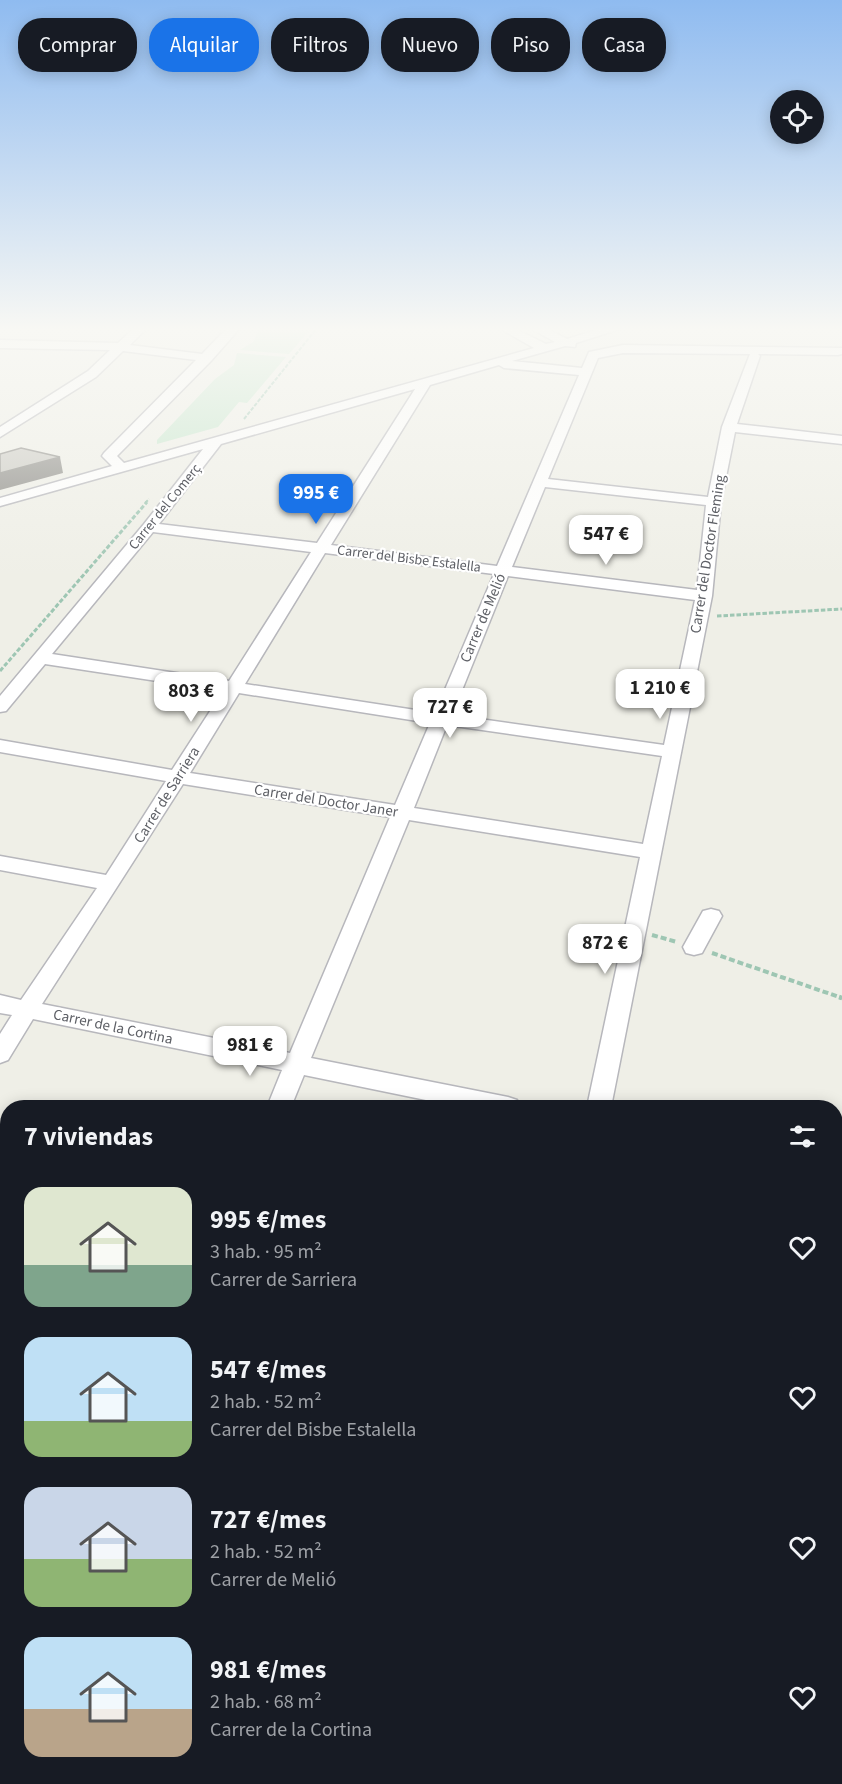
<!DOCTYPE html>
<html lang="es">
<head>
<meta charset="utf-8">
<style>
	:root { --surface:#171b24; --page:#242831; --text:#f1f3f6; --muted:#9ea1a6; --accent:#1a73e8 }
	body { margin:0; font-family:"Source Sans 3",sans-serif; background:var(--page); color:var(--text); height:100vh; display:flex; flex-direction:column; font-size:22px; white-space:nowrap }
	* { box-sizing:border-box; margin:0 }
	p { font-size:20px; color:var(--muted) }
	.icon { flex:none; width:33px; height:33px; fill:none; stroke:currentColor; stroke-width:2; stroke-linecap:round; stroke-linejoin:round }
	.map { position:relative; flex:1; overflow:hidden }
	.panel { position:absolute; left:0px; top:1100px; width:843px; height:686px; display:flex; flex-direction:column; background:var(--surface); border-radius:24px 24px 0 0; box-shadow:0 3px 15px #0003 }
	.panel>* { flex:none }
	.banner { position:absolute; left:18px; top:18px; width:807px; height:54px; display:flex; gap:12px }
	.tools { position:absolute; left:770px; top:90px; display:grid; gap:12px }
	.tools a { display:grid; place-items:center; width:54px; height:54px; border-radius:50%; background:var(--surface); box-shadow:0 3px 15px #0003; font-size:30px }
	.price { position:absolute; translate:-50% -51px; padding:0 14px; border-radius:12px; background:#fff; color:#222; font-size:20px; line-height:39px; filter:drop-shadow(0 2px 3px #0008) }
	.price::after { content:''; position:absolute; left:50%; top:36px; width:18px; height:14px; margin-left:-9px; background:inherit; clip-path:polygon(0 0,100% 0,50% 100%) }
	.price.on { background:var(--accent); color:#fff }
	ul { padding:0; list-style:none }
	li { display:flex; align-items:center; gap:18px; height:150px; padding:0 24px }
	li span { display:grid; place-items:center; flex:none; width:168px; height:120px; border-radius:18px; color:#555 }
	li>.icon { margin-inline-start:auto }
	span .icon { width:72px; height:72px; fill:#fffc; stroke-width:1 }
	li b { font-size:26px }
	h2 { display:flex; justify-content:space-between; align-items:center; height:72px; padding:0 24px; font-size:26px }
	.chip { padding:0 21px; border-radius:24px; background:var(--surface); box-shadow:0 3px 15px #0003; font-size:21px; line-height:54px }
	.chip.on { background:var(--accent); color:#fff }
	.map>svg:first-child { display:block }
	.green { fill:#c5e6cc }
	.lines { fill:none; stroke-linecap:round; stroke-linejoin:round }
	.minor-casing { stroke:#b7b7bc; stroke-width:3 }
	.path-far3 { stroke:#9ec6b3; stroke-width:2; stroke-dasharray:4 1.5; stroke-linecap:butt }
	.path-far2 { stroke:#9ec6b3; stroke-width:3; stroke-dasharray:4.5 2; stroke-linecap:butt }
	.path-far1 { stroke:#9ec6b3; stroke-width:4; stroke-dasharray:6 3; stroke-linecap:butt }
	.path { stroke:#9ec6b3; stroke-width:4.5; stroke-dasharray:8 4; stroke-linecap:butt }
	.minor { fill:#fff; fill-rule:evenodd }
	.shaded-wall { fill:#8e8d88 }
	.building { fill:#cbcac3; stroke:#8e8d88; stroke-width:1.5 }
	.labels { text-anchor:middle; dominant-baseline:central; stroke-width:4.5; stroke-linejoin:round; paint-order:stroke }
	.far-street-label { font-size:14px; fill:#5e6066; stroke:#fff }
	.street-label { font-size:15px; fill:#5e6066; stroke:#fff }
</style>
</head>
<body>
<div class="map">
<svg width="842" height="1784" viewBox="0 0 842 1784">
	<rect width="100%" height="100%" fill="#efefe7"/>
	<!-- green -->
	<path class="green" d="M260,328H303V330L309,331L289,354L240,350L253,342Z
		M237,353L286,357L247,403L239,402L218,427L157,444V440L215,379L234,365Z"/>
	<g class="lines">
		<defs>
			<path id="minor" d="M134,328H147L130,345L202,354L227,328H240L211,361L117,456L124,463L534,348L499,328H514L546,344L555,342L530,328H546L567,339L603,328H623L576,343L575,347L565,346L512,361L582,368L589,352L623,345L842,348V354L838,355L758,354L760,356L737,424L842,436V444L735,432L721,502L712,596L611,1107H587L640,857L409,820L311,1058L508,1097L517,1100L520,1107H460L304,1075L291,1107H267L282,1070L33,1019L8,1060L0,1063V1034L12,1015L0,1013V995L21,1000L97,888L0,870V856L106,875L166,781L0,752V740L172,770L223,691L45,664L6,711L0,712V696L144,524L203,449L0,506V498L112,466L102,456L104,453L196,360L123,351L96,377L0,437V427L88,371L110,350L0,348V340L118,343ZM623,353L750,354L722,427L708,497L548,479L598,358ZM499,365L504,368L579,375L497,566L331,545L430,385ZM415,389L317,543L159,524L221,444ZM545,487L706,505L697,590L512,567ZM153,532L311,552L229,681L52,654ZM325,553L494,574L435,713L245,684ZM508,576L695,600L664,745L452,715ZM239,693L430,723L395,805L190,773ZM447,725L662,756L643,844L414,808ZM183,784L390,817L290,1053L42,1004Z
				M711,909L719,911L722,916L702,953L694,955L686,953L683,947L703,911Z
				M0,1165L8,1166V1188L0,1187Z
				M0,1405L8,1407V1437L0,1435Z
				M836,1630L842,1632V1666L836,1664Z
				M8,1738V1778H17L14,1784H0V1741Z
				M443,1778H479L478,1784H442Z
				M784,1778H820V1784H784Z"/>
		</defs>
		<!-- minor casing -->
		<use href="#minor" class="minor-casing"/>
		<!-- path-far3 -->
		<path class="path-far3" d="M244,419L317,328
			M145,503L149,499"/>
		<!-- path-far2 -->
		<path class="path-far2" d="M717,616L842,609
			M0,671L147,502"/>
		<!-- path-far1 -->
		<path class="path-far1" d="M652,935L677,942
			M712,953L842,998"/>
		<!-- path -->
		<path class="path" d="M839,997L842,998"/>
		<!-- minor -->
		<use href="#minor" class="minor"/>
	</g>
	<!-- shaded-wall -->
	<path class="shaded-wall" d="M60,457L63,473L0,490V473Z"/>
	<!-- building -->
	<path class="building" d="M21,448L60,457L0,473V454Z"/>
	<!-- sky -->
	<linearGradient id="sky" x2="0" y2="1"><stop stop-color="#8fbbf0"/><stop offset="0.57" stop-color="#f8f8f4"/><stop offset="1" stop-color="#f8f8f4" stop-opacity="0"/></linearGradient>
	<rect width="842" height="578" fill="url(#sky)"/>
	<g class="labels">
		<!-- far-street labels -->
		<g class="far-street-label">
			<text transform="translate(165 507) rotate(-51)">Carrer del Comerç</text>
			<text transform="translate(409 559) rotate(7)">Carrer del Bisbe Estalella</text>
		</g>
		<!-- street labels -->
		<g class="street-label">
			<text transform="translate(708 554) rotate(-81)">Carrer del Doctor Fleming</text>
			<text transform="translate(483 618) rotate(-67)">Carrer de Melió</text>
			<text transform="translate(167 795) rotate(-58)">Carrer de Sarriera</text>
			<text transform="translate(326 801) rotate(9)">Carrer del Doctor Janer</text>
			<text transform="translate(113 1027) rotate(12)">Carrer de la Cortina</text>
		</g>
	</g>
</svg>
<div class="tools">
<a><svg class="icon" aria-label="locate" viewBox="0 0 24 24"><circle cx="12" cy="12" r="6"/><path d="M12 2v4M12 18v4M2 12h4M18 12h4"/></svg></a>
</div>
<b class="price on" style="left:316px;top:525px">995 €</b>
<b class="price" style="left:606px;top:566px">547 €</b>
<b class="price" style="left:660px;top:720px">1 210 €</b>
<b class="price" style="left:191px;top:723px">803 €</b>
<b class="price" style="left:450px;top:739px">727 €</b>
<b class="price" style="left:605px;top:975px">872 €</b>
<b class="price" style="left:250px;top:1077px">981 €</b>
<div class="banner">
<a class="chip">Comprar</a>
<a class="chip on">Alquilar</a>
<a class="chip">Filtros</a>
<a class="chip">Nuevo</a>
<a class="chip">Piso</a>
<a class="chip">Casa</a>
</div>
<section class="panel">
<h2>7 viviendas<svg class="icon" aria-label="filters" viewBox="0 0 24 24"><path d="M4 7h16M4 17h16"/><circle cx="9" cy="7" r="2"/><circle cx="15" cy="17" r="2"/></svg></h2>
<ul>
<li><span style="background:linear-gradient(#dfe7d0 65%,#7fa58c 0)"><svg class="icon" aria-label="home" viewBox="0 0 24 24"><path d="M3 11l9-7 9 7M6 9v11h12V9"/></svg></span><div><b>995 €/mes</b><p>3 hab. · 95 m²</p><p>Carrer de Sarriera</p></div><svg class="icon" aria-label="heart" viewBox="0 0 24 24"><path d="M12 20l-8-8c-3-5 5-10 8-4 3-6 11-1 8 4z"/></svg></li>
<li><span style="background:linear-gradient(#bfe0f5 70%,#8fb573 0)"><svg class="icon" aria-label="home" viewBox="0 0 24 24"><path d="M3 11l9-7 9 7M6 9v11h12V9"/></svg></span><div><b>547 €/mes</b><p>2 hab. · 52 m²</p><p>Carrer del Bisbe Estalella</p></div><svg class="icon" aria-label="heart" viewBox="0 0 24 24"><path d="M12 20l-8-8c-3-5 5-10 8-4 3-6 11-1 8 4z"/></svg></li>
<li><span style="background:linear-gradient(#c9d6e8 60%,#8fb573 0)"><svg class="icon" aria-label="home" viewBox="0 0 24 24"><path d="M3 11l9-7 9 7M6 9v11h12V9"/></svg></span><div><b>727 €/mes</b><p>2 hab. · 52 m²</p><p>Carrer de Melió</p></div><svg class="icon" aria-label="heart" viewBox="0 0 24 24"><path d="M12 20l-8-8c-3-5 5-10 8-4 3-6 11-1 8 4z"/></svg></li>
<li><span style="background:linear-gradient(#bfe0f5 60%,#b9a48a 0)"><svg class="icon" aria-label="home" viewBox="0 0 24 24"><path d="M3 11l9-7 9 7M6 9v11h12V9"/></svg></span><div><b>981 €/mes</b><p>2 hab. · 68 m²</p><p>Carrer de la Cortina</p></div><svg class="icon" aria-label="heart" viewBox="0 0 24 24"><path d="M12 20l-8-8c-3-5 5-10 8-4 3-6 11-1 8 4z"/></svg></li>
</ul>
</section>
</div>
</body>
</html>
